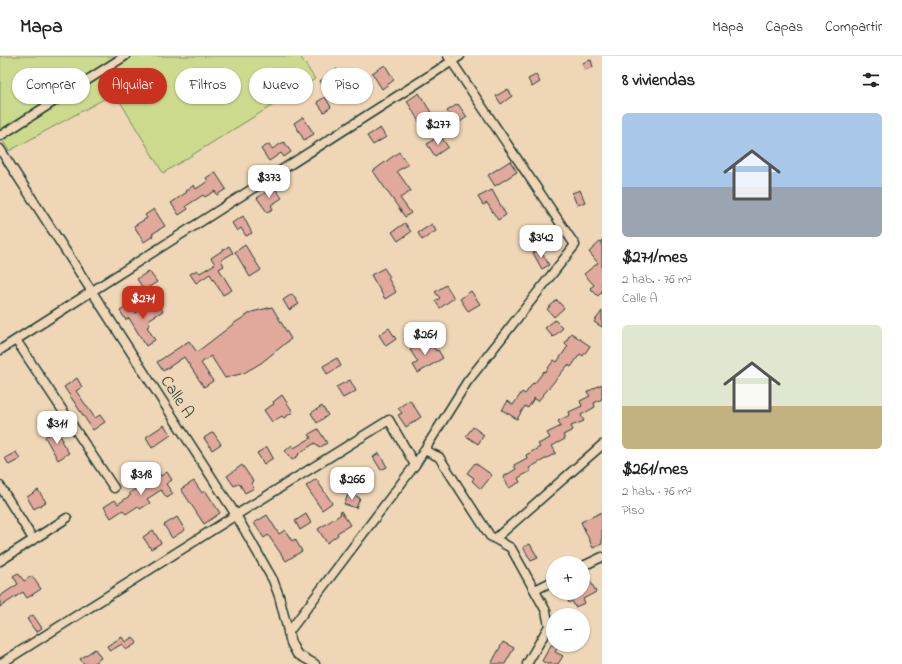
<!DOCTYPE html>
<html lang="es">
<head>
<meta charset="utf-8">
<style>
	:root { --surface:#fff; --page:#f6f6f6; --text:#222; --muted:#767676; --line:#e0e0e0; --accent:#c8321e }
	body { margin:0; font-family:"Indie Flower",sans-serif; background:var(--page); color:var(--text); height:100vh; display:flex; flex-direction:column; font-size:15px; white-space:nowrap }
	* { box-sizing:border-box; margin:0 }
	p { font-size:13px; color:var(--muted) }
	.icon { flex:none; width:22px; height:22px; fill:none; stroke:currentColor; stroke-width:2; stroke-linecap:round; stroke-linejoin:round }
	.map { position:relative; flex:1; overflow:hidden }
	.drawer { display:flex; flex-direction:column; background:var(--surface); width:300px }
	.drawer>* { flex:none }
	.banner { position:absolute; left:12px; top:12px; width:380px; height:36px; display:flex; gap:8px }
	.controls { position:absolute; left:546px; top:500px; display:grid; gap:8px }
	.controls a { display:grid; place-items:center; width:44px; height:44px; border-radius:50%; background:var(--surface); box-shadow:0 1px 3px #0004; font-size:20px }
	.price { position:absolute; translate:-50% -34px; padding:0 9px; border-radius:8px; background:#fff; color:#222; font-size:13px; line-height:26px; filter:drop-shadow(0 1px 2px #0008) }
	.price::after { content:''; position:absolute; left:50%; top:24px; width:12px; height:9px; margin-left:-6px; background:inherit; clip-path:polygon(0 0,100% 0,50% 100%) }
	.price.selected { background:var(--accent); color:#fff }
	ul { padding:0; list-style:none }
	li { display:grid; align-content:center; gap:8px; height:212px; padding:0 20px }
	li span { display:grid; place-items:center; height:124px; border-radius:6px; color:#555 }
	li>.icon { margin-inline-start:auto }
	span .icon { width:72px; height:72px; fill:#fffc; stroke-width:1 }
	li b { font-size:17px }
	h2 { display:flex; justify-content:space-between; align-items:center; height:48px; padding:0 20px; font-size:17px }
	.chip { padding:0 14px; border-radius:18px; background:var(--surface); box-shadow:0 1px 3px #0004; font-size:14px; line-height:36px }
	.chip.selected { background:var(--accent); color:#fff }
	header { display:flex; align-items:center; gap:24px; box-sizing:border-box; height:56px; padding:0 20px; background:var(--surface); border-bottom:1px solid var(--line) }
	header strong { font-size:19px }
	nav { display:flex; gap:22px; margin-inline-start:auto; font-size:14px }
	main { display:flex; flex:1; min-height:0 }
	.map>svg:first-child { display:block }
	.green { fill:#ccda8d; stroke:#768c60 }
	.building { fill:#e1a89c; stroke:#1f3d34 }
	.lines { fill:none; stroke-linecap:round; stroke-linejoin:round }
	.minor-casing { stroke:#1f3d34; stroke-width:11 }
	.minor { stroke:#eed6b6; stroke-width:8 }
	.labels { text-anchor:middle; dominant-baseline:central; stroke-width:3; stroke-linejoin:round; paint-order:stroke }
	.street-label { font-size:17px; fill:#1f3d34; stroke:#eed6b6 }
</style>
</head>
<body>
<header>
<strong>Mapa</strong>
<nav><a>Mapa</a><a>Capas</a><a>Compartir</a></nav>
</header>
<main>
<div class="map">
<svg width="602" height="608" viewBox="0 0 602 608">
	<rect width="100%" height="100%" fill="#eed6b6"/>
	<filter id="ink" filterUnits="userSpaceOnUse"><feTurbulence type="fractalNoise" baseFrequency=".025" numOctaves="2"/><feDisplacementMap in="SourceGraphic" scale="8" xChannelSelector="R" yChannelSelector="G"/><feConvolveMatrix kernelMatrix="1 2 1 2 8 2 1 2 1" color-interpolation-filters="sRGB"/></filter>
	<g filter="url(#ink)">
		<!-- green -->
		<path class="green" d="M0,0H300L315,23L163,117L115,37L9,95L0,80Z"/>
		<!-- building -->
		<path class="building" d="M591,4L593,11L585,14L582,7Z
			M385,9L394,24L382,33L372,17Z
			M337,13L342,21L325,33L320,25Z
			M536,19L540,26L532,31L528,23Z
			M508,33L512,40L501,48L496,40Z
			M419,37L435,63L422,71L407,45Z
			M325,41L331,51L324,56L317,46Z
			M458,48L467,61L456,69L447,55Z
			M303,61L314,78L304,84L294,67Z
			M380,72L386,81L373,89L367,80Z
			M440,79L448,91L435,100L427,88Z
			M284,86L291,96L284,101L281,97L269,105L261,93L269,88L272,93Z
			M399,96L408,109L397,115L411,135L400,142L411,157L405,161L373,115Z
			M510,105L517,116L495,130L488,119Z
			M215,116L226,133L217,139L215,135L205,141L203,139L186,150L188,153L179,159L171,147L187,136L186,135L194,129L196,133L208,125L206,122Z
			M274,131L282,142L271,149L273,153L267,156L257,142Z
			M492,134L506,159L498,164L487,147L483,149L478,141Z
			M580,134L585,146L577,149L572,137Z
			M154,153L165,170L152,178L153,180L144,186L134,170L147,162L145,159Z
			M243,160L252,177L246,180L241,172L237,175L232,167Z
			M405,167L411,176L398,185L392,176Z
			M432,168L436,175L422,184L418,177Z
			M545,172L549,177L537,186L533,181Z
			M602,184V236L598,240L590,232L594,229L584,218L598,207L589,196Z
			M245,189L261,214L250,221L235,196Z
			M229,190L233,197L221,204L224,210L219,213L232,234L223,239L210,218L196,227L190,218L197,214L200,217L215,208L211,202Z
			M540,193L549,209L542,213L533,197Z
			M384,212L390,221L388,222L396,236L385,243L371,219Z
			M149,215L157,226L144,234L137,223Z
			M446,229L454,242L440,252L435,245L440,242L435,236Z
			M471,235L480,248L468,255L460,243Z
			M292,238L299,248L289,254L283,244Z
			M156,244L163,255L148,264L150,269L147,271L155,284L146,290L129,262L126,264L120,255L131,248L136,257Z
			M557,244L564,252L554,261L547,253Z
			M272,251L291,283L261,307L244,317L225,322L211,300L201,307L213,325L204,331L184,301L163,315L157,306L189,285L197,296L236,266L252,256Z
			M602,255V271L594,266Z
			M555,264L563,272L553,281L545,272Z
			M389,272L396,283L386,290L379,279Z
			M571,277L590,290L583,300L580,298L571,311L568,309L538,345L534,342L528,352L525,350L517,363L502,354L508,345L513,349L522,336L525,338L533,327L534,328L544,315L545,316L554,304L557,306L568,290L565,287Z
			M428,283L436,295L438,294L443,302L418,317L413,309L418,306L410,294Z
			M337,302L341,310L327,318L323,310Z
			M77,322L82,331L76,335L95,362L100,359L105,366L93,374L64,331Z
			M350,324L356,335L343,342L336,331Z
			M602,328V343L594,347L595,351L581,359L584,365L571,370L573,374L563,379L565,383L552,390L556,397L529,412L531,415L518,422L520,426L509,432L503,421L516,413L514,409L527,402L526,399L540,391L538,388L550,382L547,377L561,370L558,365L570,359L569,356L582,350L580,345L590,340L587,336Z
			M282,339L293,356L284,362L282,360L272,366L264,354L274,348L273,346Z
			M410,344L421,361L406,371L398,359L402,357L398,352Z
			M322,350L328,359L317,367L311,357Z
			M164,369L171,379L152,392L146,381Z
			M473,371L484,379L478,388L466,380Z
			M318,373L327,387L319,392L315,387L298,398L299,399L292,404L285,395L292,389L294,392L311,382L309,378Z
			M56,374L63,384L61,385L69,397L58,404L45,381Z
			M213,376L221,388L212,394L204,382Z
			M267,391L273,402L264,408L257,397Z
			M16,396L20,403L9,409L5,402Z
			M379,397L387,411L381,414L373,401Z
			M475,407L492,419L481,433L472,425L474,422L467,417Z
			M242,409L253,425L251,427L254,432L245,437L239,427L234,430L227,420Z
			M157,414L161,420L167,416L172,424L166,428L173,438L167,442L161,434L147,443L150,447L140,453L138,450L126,458L123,454L111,462L104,451L115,444L118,448L131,439L129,437L139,431L141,434L156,425L151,418Z
			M316,423L332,447L322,454L306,430Z
			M194,425L202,437L205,434L220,457L204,468L181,433Z
			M38,434L46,446L34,453L27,441Z
			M349,437L360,442L356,452L344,448Z
			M341,455L350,469L337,477L338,479L327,487L318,473L340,459Z
			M602,456V488L593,492L581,466Z
			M306,458L311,467L300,474L295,465Z
			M267,459L279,478L285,474L292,485L295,483L302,495L286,505L268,479L264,482L254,467Z
			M177,461L185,474L172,482L164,469Z
			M153,474L161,487L151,493L143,481Z
			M530,488L538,502L531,505L523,491Z
			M18,517L24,525L32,520L41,533L27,542L23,536L0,551V540L18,528L13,520Z
			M590,524L596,536L583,543L585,547L575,551L572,545L569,547L565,537H583V528Z
			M33,559L42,572L36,576L27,563Z
			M122,581L125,586L133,581L137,587L126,594L122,588L110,595L107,590Z
			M503,586L514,592L505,608H491Z
			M551,589H559L555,596L563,600L558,608H547L542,605Z
			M95,593L101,602L92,608H84L80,603Z"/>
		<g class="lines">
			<defs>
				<path id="minor" d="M0,80L125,0
					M0,93L236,459L273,524L279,540L291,587L297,598L315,608
					M16,284L114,432
					M0,294L460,0
					M424,394L439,401L490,480L511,492L546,555L549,570L527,608
					M0,430L33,483
					M495,483L602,389
					M0,505L67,462
					M583,510L602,501
					M535,534L553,525
					M288,577L415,409L467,326L575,189L448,0
					M0,608L236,459L389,364L415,409"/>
			</defs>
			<!-- minor casing -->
			<use href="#minor" class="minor-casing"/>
			<!-- minor -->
			<use href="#minor" class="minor"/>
		</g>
	</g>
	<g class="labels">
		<!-- street labels -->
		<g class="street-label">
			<text transform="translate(177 341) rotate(57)">Calle A</text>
		</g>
	</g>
</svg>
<div class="controls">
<a>+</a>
<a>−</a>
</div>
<b class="price" style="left:438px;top:90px">$277</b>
<b class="price" style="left:269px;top:143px">$373</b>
<b class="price" style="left:541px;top:203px">$342</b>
<b class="price selected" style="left:143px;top:264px">$271</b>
<b class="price" style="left:425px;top:300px">$261</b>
<b class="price" style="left:57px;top:389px">$311</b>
<b class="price" style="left:141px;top:440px">$318</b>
<b class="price" style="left:352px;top:445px">$266</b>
<div class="banner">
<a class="chip">Comprar</a>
<a class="chip selected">Alquilar</a>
<a class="chip">Filtros</a>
<a class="chip">Nuevo</a>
<a class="chip">Piso</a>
</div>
</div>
<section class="drawer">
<h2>8 viviendas<svg class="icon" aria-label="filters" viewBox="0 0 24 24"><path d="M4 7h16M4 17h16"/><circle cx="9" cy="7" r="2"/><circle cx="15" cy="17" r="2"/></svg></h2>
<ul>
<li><span style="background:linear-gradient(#a9c7e8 60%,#9aa5b1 0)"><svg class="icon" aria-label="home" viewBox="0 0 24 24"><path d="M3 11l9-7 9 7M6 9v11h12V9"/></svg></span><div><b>$271/mes</b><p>2 hab. · 76 m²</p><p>Calle A</p></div></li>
<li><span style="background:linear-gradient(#dfe7d0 65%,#c2b280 0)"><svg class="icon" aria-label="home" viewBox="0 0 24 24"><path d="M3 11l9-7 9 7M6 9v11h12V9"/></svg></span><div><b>$261/mes</b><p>2 hab. · 76 m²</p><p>Piso</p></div></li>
</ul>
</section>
</main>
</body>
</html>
